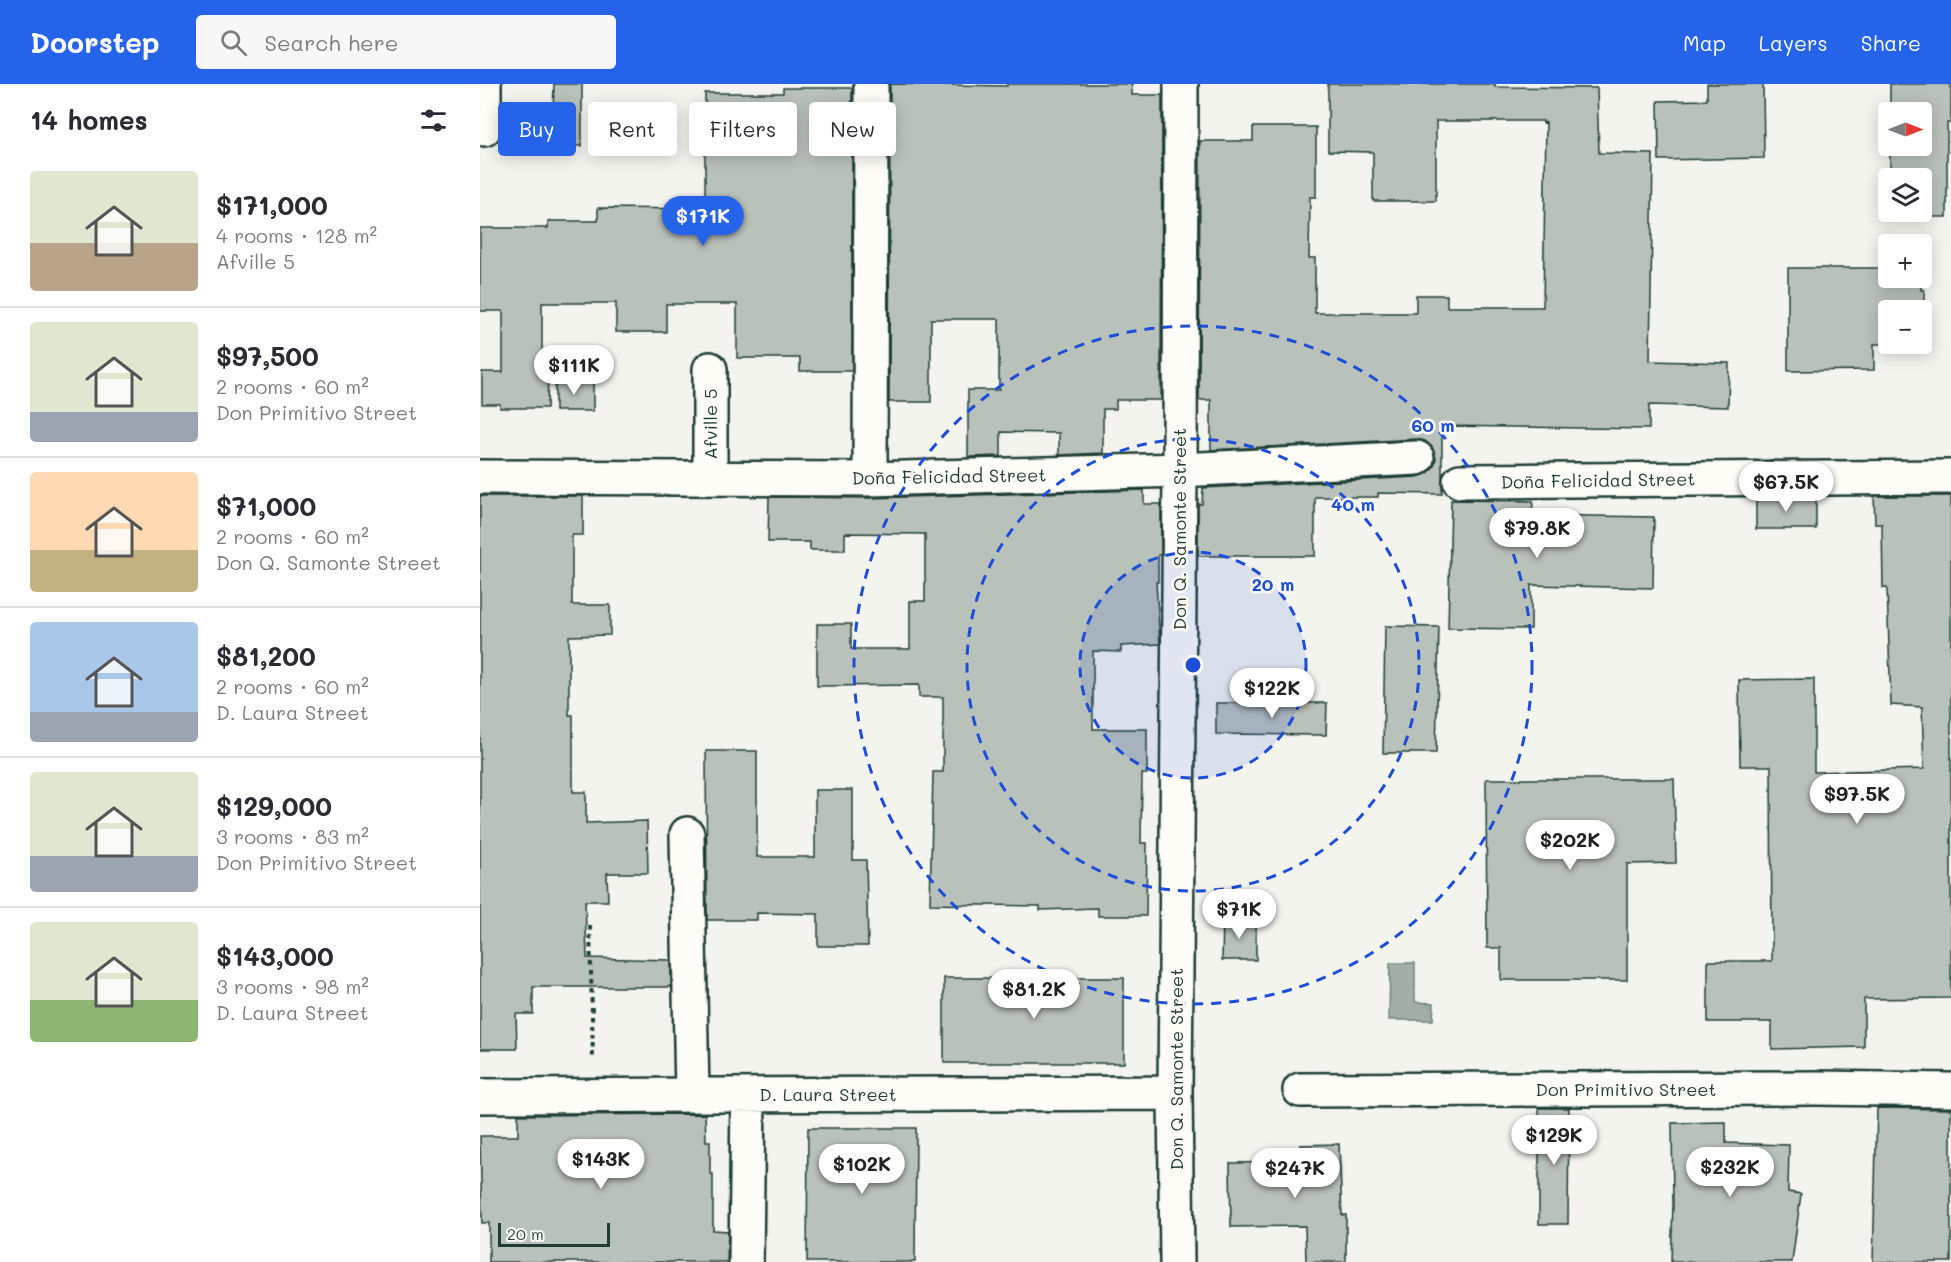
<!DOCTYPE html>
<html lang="en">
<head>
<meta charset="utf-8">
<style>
	:root { --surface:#fff; --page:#f7f7f7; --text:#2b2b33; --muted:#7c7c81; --line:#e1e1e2; --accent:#2563eb }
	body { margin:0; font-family:Mali,sans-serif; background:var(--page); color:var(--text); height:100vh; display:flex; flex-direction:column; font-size:22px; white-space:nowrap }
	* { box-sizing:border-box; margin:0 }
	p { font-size:20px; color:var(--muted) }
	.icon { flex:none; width:33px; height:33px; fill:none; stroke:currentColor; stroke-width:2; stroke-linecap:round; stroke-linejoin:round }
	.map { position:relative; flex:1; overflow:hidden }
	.panel { display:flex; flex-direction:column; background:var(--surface); width:480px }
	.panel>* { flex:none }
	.guide { position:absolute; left:18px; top:18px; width:570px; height:54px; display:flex; gap:12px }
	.needle { width:39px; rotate:90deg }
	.controls { position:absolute; left:1398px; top:18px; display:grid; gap:12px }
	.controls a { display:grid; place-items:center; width:54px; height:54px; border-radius:6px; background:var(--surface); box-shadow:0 3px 15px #0003; font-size:30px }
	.scale { position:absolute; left:18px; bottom:15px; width:112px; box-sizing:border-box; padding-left:6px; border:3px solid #1f3d34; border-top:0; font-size:16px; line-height:21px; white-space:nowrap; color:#1f3d34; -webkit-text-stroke:4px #fdfcf7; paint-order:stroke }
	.price { position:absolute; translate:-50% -51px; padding:0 14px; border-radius:21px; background:#fff; color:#222; font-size:20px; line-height:39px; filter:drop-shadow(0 2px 3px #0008) }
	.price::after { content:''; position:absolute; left:50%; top:36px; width:18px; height:14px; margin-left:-9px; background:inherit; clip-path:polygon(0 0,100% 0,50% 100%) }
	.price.selected { background:var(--accent); color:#fff }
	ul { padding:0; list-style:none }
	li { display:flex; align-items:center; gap:18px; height:150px; padding:0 30px }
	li+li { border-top:2px solid var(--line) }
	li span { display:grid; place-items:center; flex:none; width:168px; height:120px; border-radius:6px; color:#555 }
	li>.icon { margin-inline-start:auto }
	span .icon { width:72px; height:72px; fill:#fffc; stroke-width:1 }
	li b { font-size:26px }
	h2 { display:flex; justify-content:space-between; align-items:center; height:72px; padding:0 30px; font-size:26px }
	.tag { padding:0 21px; border-radius:6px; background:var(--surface); box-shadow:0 3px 15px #0003; font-size:21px; line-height:54px }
	.tag.selected { background:var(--accent); color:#fff }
	header { display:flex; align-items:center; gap:36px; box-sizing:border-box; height:84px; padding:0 30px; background:var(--accent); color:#fff }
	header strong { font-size:28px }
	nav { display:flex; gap:33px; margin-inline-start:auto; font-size:21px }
	.search { width:420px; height:54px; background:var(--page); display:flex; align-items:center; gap:15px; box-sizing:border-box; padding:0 21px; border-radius:6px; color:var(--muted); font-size:22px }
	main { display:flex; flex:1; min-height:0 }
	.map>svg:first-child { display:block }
	.water { fill:#a3aea7; stroke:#6e8179; stroke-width:1.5 }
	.building { fill:#b9c1bb; stroke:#1f3d34; stroke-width:1.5 }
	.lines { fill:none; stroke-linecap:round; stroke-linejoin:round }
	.minor-casing { stroke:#1f3d34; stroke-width:38 }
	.path { stroke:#1f3d34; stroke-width:4; stroke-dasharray:4.5 4.5; stroke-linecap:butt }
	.minor { stroke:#fdfcf7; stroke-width:33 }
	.ring { fill:none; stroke:#1d4ed8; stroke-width:3; stroke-dasharray:10 8 }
	.labels { text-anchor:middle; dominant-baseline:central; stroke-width:5; stroke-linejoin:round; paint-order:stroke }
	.street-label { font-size:18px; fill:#1f3d34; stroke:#fdfcf7 }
	.centre { fill:#1d4ed8; stroke:#fdfcf7; stroke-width:3 }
	.ring-label { font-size:18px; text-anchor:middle; font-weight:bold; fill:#1d4ed8; stroke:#fdfcf7; stroke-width:5; stroke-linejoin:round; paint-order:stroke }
</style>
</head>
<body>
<header>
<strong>Doorstep</strong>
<div class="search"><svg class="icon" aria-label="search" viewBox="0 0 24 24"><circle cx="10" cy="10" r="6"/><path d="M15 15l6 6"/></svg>Search here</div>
<nav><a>Map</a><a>Layers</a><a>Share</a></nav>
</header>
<main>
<section class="panel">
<h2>14 homes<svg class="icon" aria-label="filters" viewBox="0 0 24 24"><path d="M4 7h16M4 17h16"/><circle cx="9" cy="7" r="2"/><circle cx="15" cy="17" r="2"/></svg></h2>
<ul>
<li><span style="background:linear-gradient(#dfe7d0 60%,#b9a48a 0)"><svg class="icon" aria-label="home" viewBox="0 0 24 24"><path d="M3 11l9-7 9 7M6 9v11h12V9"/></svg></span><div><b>$171,000</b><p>4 rooms · 128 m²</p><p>Afville 5</p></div></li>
<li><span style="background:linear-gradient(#dfe7d0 75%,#9aa5b1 0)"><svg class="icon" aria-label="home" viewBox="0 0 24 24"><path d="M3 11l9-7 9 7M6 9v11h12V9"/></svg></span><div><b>$97,500</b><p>2 rooms · 60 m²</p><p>Don Primitivo Street</p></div></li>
<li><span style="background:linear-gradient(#ffd9b3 65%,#c2b280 0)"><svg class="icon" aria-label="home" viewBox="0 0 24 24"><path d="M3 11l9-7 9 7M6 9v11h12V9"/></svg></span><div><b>$71,000</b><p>2 rooms · 60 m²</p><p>Don Q. Samonte Street</p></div></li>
<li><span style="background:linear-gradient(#a9c7e8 75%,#9aa5b1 0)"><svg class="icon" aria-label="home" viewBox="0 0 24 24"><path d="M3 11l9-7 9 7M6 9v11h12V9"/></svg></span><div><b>$81,200</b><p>2 rooms · 60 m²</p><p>D. Laura Street</p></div></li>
<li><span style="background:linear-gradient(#dfe7d0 70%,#9aa5b1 0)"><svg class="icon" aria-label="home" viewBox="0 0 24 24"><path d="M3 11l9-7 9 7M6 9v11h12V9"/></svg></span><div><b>$129,000</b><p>3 rooms · 83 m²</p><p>Don Primitivo Street</p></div></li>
<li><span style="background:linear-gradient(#dfe7d0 65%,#8fb573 0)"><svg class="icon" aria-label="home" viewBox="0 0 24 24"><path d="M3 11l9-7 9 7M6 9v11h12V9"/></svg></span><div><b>$143,000</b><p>3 rooms · 98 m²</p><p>D. Laura Street</p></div></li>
</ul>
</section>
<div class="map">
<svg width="1471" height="1178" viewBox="0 0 1471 1178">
	<rect width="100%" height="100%" fill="#f4f4ef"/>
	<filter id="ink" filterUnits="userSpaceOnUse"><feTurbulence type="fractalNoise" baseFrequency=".0167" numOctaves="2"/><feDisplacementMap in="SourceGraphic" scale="12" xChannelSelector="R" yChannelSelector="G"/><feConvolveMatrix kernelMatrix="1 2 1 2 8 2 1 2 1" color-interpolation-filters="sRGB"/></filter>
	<g filter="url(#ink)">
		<!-- water -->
		<path class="water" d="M910,879H935V918L954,919L953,936H909Z"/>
		<!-- building -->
		<path class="building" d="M74,0H102V62L72,61Z
			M410,0L527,2V0H652V11H682L681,316H636V325H623V369L579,371V349L521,348V372L488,373V306H519V235H451V318H409Z
			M848,0H1015V3L1117,4L1119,69L1173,70L1170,277L1249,279L1248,323L1169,321V345L962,342V410L898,409V413H835V472H718V420H722L723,404L938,393L948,389L954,382L956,374L952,363L945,357L936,355L731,366V316H719L720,57H773V43H836V113H830L829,174H835V229H936V211H967V223H1063L1066,38L1063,39V37H956V117H893V68L848,67Z
			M1227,0H1283L1284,74L1179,76L1178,17L1227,16Z
			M1410,0H1471V39H1467V133H1411V128H1442V94H1410V62H1442V28H1410Z
			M303,4H372V287H320V274H257V220H186V248H136V219H62V289H68L67,324H20V320H2V288H23V227H0V144H68V137H118V124L225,125V9H303Z
			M1408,170V194H1441V206H1444V259H1442V226H1408V260H1420H1394V286L1308,287V184H1408Z
			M75,298H113V327H75Z
			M664,406V420H681V471H678V498H676L680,560L641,562V568L613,567V645H667V690H662L661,759H667L666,832H618V824L560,826V822L450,820L453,688H463V613H439V601L337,602V540H371V565H430V517H445V450L365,449V466H330V458H288L289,413L391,414Z
			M0,412H103V451H92V521H130V551L89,552V631H93V708H106V739L167,737L168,789H127L128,817H105L107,874L191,876V903H53V930H36L37,965H0Z
			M1394,412H1471V914L1384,915V963L1292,965V938H1228V877H1292L1291,682H1260L1259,596L1334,595V688L1444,685L1442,623L1411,621L1407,504H1403L1402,440H1395Z
			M1276,413H1336V445H1276Z
			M971,416L1053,417L1052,431L1174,433L1173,504L1051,501V545L968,544Z
			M905,542L959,543L956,669H903Z
			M736,619H847L846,651L736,650Z
			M226,667H277V773H335V706H373V776H386L388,862H338V830L277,829V836H227Z
			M1006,695H1194L1196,779L1147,780V896H1021V864H1007Z
			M743,835L776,836V876H742Z
			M464,894H644V979H464Z
			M1059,1024H1089L1088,1140H1059Z
			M1397,1024L1471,1025V1178H1393Z
			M225,1030L226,1057H230V1090H233V1146L248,1147L247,1178H9V1139H2L0,1052H38V1031Z
			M1246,1038V1059L1309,1061L1308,1108L1321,1110L1312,1178H1191L1193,1120L1192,1039Z
			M328,1044H436L435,1178H327Z
			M859,1060L862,1131H866V1178H826L825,1142L751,1143L750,1079L821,1078L820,1061Z"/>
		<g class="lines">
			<defs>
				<path id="minor" d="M4,0V45
					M230,285V394
					M0,393L390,395L700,386L937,374
					M390,395L391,0
					M980,397L1471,393
					M207,750L212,1011
					M820,1006L1337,1004L1471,1006
					M0,1012L695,1009
					M266,1178L268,1011
					M697,1178L695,1009L700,386L701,0"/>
			</defs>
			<!-- minor casing -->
			<use href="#minor" class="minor-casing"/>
			<!-- path -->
			<path class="path" d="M110,842L113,976"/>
			<!-- minor -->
			<use href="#minor" class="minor"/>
		</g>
	</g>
	<!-- distance rings -->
	<circle cx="713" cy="581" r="113" fill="#1d4ed8" fill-opacity=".12"/>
	<g class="ring">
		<circle cx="713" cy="581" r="113"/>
		<circle cx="713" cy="581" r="226"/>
		<circle cx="713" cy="581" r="339"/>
	</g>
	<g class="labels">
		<!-- street labels -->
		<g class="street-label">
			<text transform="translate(230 340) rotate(-90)">Afville 5</text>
			<text transform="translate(469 392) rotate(-1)">Doña Felicidad Street</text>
			<text transform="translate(1118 396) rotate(-1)">Doña Felicidad Street</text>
			<text transform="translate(699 445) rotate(-90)">Don Q. Samonte Street</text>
			<text transform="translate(696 985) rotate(-90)">Don Q. Samonte Street</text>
			<text x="1146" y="1005">Don Primitivo Street</text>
			<text x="348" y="1010">D. Laura Street</text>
		</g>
	</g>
	<circle cx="713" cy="581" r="9" class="centre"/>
	<g class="ring-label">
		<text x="953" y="348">60 m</text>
		<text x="873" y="427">40 m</text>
		<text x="793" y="507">20 m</text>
	</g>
</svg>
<div class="controls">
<a><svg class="needle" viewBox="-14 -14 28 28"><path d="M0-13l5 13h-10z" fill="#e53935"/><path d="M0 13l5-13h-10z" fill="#7c7c81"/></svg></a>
<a><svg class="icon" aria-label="layers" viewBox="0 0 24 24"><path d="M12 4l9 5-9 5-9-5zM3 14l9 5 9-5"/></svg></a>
<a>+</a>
<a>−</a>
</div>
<div class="scale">20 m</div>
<b class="price selected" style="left:223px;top:163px">$171K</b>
<b class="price" style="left:94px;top:312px">$111K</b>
<b class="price" style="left:1306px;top:429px">$67.5K</b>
<b class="price" style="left:1057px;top:475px">$79.8K</b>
<b class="price" style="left:792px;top:635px">$122K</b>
<b class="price" style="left:1377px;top:741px">$97.5K</b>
<b class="price" style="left:1090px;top:787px">$202K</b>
<b class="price" style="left:759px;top:856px">$71K</b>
<b class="price" style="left:554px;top:936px">$81.2K</b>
<b class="price" style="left:1074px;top:1082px">$129K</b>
<b class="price" style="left:121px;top:1106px">$143K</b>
<b class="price" style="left:382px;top:1111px">$102K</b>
<b class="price" style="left:1250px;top:1114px">$232K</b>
<b class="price" style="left:815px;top:1115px">$247K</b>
<div class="guide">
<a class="tag selected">Buy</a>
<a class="tag">Rent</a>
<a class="tag">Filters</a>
<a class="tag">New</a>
</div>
</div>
</main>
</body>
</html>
